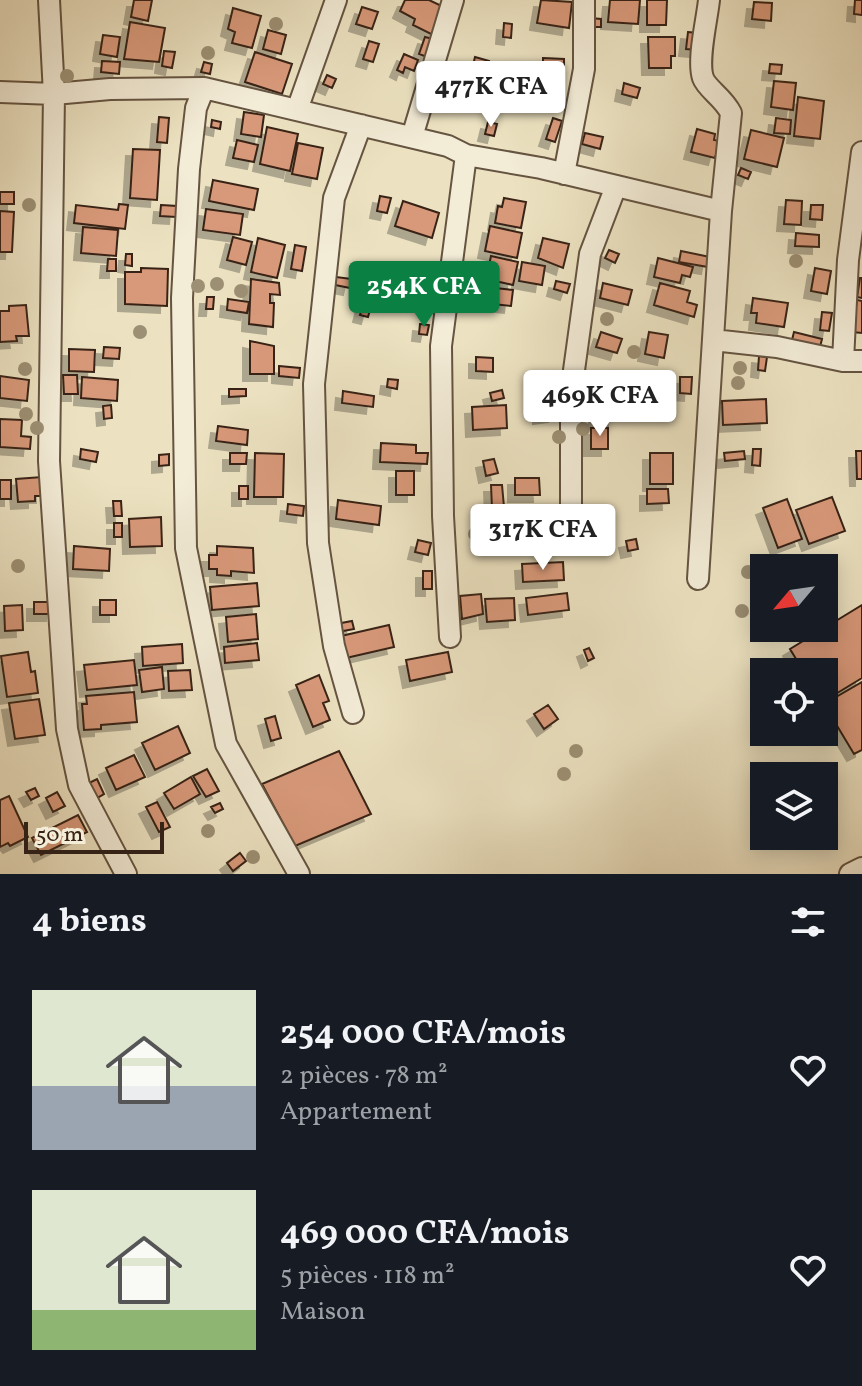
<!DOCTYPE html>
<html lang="fr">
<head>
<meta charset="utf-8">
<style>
	:root { --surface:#171b24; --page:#242831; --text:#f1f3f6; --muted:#9ea1a6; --accent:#0b8043 }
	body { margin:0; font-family:Vollkorn,serif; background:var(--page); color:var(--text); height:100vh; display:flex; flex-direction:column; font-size:30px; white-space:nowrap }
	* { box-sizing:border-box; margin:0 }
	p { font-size:26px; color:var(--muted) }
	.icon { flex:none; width:44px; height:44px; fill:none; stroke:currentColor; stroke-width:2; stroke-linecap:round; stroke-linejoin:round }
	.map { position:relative; height:874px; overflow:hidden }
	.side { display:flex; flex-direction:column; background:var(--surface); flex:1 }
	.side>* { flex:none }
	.needle { width:52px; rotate:241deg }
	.controls { position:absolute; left:750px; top:554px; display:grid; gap:16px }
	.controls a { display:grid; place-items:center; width:88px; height:88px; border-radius:0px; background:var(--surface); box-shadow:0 4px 20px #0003; font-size:40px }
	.scale { position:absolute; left:24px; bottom:20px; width:140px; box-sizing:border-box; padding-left:8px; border:4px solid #382416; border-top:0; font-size:22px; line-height:28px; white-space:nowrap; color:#382416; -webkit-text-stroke:6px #f3ecd7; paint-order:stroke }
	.price { position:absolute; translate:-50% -68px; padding:0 18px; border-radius:8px; background:#fff; color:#222; font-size:26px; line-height:52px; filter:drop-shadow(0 2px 4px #0008) }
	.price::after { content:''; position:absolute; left:50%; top:48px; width:24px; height:18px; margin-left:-12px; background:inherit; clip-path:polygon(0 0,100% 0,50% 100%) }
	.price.current { background:var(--accent); color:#fff }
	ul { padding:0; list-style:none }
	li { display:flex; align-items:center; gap:24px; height:200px; padding:0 32px }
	li span { display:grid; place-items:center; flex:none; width:224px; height:160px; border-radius:0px; color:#555 }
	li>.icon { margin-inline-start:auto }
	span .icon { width:96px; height:96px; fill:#fffc; stroke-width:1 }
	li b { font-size:34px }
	h2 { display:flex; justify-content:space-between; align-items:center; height:96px; padding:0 32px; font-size:34px }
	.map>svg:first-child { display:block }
	.building { fill:#d8997a; stroke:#382416; stroke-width:2; filter:url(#shadow) }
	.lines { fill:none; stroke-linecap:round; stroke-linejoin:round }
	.minor-casing { stroke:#655441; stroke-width:24 }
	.minor { stroke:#f3ecd7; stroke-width:20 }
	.tree { fill:#9c8f73 }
</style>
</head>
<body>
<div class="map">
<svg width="862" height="874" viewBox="0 0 862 874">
	<defs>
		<filter id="shadow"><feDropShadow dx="-7" dy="7" stdDeviation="0" flood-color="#0004"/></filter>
	</defs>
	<rect width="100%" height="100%" fill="#ece2c1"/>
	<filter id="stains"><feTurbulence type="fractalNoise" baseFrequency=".0025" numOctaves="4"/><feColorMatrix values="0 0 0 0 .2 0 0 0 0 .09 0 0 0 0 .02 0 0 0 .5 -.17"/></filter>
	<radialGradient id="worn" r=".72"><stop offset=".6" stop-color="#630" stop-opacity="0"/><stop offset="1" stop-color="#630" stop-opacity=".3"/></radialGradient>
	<!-- building -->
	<path class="building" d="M134,0H152L148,21L131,17Z
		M405,0H429L448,9L435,36L413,25L415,19L400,11Z
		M541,0L572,2L569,28L537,23Z
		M610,0H640L638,24L608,22Z
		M647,0H667L666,25H647Z
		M855,0H862V15L854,14Z
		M754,2L772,3L771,21L752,19Z
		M362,7L378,12L372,29L356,24Z
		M233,8L261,16L252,48L232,43L235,32L228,29Z
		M590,18L601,19V27H590Z
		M130,22L165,28L159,62L124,59Z
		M504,23L512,24L511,38L503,37Z
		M268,30L286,35L281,54L263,49Z
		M688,32L697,33L696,50L686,49Z
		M103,35L120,37L117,57L100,54Z
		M425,37L433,39L427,57L419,54Z
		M648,37H675V56H671V68H649Z
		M369,41L379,44L373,62L363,59Z
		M164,51L175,52L172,68L162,66Z
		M255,52L292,64L282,94L245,82Z
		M404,54L418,60L414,71L405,67L403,73L397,70Z
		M475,57L489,61L487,69L473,65Z
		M543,58L564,59V74L543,73Z
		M102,61L120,62L119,74L101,72Z
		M204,62L212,64L210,74L201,72Z
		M770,64L782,65L781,74L769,73Z
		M444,74L468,85L460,102L436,91Z
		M327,75L336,79L332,88L323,84Z
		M521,76L543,80L540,101L518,98Z
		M774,81L796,83L793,110L771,107Z
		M624,83L640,88L637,98L622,94Z
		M798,97L824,101L820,139L794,136Z
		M244,112L264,115L261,137L241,134Z
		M159,117L169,118L167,143L157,142Z
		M553,118L562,121L555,142L546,139Z
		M776,118L791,120L790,134L774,133Z
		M212,120L221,122L220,129L211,127Z
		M488,122L497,124L494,136L485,134Z
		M267,127L298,134L290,171L260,164Z
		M697,129L715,134L714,140L720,141L715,158L691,152Z
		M751,130L784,138L777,167L744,159Z
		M585,133L603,137L600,149L582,144Z
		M237,140L258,145L254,162L233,158Z
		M298,143L323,148L317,179L292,174Z
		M133,149L160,150L157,200L130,198Z
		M741,168L751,172L748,179L738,175Z
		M213,180L258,189L254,210L209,201Z
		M0,192H14V204H0Z
		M380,196L391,198L387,213L377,211Z
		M504,198L526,202L521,228L495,223L498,206L502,207Z
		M786,200L802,201L801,225L784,224Z
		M403,201L439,213L432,238L395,226Z
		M119,204L128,205L125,229L74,223L76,205L118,210Z
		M161,205L177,206L176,217L160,216Z
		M811,205H823L822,220L810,219Z
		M206,209L243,214L240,235L203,230Z
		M0,211L14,212L12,252H0Z
		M490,226L522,233L517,258L485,251Z
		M83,227L118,230L116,256L81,253Z
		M796,233L819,235V247L795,246Z
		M233,237L252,242L246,265L227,260Z
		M258,238L285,245L277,278L251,272Z
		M543,238L569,244L563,268L538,258Z
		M295,245L306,247L302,271L291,269Z
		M609,250L619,254L615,263L605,258Z
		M681,251L710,257L708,267L679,262Z
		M126,254H132V266L125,265Z
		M491,256L518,262L513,285L486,279Z
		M658,258L693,267L690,277L682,275L680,283L654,277Z
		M108,259H116V271H107Z
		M522,262L545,266L542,285L519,281Z
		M141,268L168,269L167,306L125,304V272H141Z
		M815,268L831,271L827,294L811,291Z
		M434,270L446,272L441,306L428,303Z
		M390,272L428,283L422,304L384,293Z
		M336,277L352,279L350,288L335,285Z
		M860,278H862V298L857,297Z
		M251,279L279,283L280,295L270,294V303H274L273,327L249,324Z
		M556,281L570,284L567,293L554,289Z
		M603,283L632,290L628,305L600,298Z
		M660,283L690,291L687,302L697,305L694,317L654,305Z
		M495,288L513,290L511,306L493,304Z
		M207,297H214L213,309H206Z
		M753,298L788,303L784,327L756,323L757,313H751Z
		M228,299L249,302L247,313L227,310Z
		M857,300L862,301V333L852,332Z
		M363,304L371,306L368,317L360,315Z
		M26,305L29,336H16L17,341L0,342V311H9V306Z
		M822,312L832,313L829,331L820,330Z
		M420,324L429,325L427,335L419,334Z
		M601,332L622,339L617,353L596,347Z
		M649,332L668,335L664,358L645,354Z
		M794,332L822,339L819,351L791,344Z
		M250,341L274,346V374H250Z
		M104,347L120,348L119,359L103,358Z
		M69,349L95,350L94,372L69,371Z
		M759,356L767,357L765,371L758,370Z
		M476,357L493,358V372L476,371Z
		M279,366L300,368L299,378L279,376Z
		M63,375H77L78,394H64Z
		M0,376L29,380L27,401L0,398Z
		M82,377L118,380L117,401L81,398Z
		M680,377H692L691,394L680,393Z
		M388,379L398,380L397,389L387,387Z
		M229,389H246V396L229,397Z
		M502,390L504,398L492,401L490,393Z
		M343,391L374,396L373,407L342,403Z
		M553,396L555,415L540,417L538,398Z
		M766,399L767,423L723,425L722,401Z
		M111,405L112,418L104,419L103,406Z
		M506,405L507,428L473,430L472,407Z
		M596,405H614L615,421H596Z
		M0,419L22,420L21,436L31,437L30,449L0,447Z
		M218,426L248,430L247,445L216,441Z
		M591,428H608V449H591Z
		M381,443L416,445V453H428L427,464L380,462Z
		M81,449L98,452L96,462L80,459Z
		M753,449H761L760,466L752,465Z
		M744,451L745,459L725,461L724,453Z
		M856,451H862V479H857Z
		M230,453H247L246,464H230Z
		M255,453L284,454L283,497H254Z
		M650,453H673V484H650Z
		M169,454V465L159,466V455Z
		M494,459L498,473L486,476L483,461Z
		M396,471H414V495H396Z
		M42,477L43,496H35V501L18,502L16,479Z
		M515,478H539L540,495H515Z
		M0,480H11V499H0Z
		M491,485H502L504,507L492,508Z
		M239,486H248V499H239Z
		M647,489H668L669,503L647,504Z
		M832,497L845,531L809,544L796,510Z
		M787,499L802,539L778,548L763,508Z
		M338,500L381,506L379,525L336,519Z
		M113,501H121L122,516H114Z
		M288,504L304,506L303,516L287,514Z
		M538,513L539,538L512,539L511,514Z
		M501,516L502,538L486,536L485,517Z
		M161,517L162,546L130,547L129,519Z
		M114,523H122V537H114Z
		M636,539L638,549L628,551L626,541Z
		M418,540L431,543L428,555L415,552Z
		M74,546L110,549L109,571L73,569Z
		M217,546L253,548L254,573L231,571V576L217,575V569H209V555H217Z
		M563,562L564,580L523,582L522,564Z
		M423,571H432V589H423Z
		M257,583L259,606L212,610L210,587Z
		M567,593L569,610L528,615L526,598Z
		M481,594L483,614L462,619L460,596Z
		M514,598L515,620L487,622L485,599Z
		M100,600H116V615H100Z
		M34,602H53V614H34Z
		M22,605L23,630L5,631L4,606Z
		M862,605V678L824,701V672H804L790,649Z
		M256,614L258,639L228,642L226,617Z
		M352,621L354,629L338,632L336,624Z
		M389,625L394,647L346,658L341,636Z
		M257,643L259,660L225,663L224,647Z
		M182,644L183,663L143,666L142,647Z
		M589,648L594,658L588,661L584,650Z
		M28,652L31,672L35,671L38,693L7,697L1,656Z
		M448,652L452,672L410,681L406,660Z
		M134,660L137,685L87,690L84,665Z
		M162,667L164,689L142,692L139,670Z
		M190,670L192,690L169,691L168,671Z
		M319,675L329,701L323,703L330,720L313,727L296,685Z
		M862,682V750L854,754L824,704Z
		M134,692L137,722L101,725V729L84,730L82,704H87L86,696Z
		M39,699L45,735L15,739L9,703Z
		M548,705L558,719L544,729L534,714Z
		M275,716L281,738L271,741L265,719Z
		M178,726L190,753L155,770L142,743Z
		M339,751L371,814L295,846L262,784Z
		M134,755L145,777L116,790L106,768Z
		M207,769L219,791L206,797L193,776Z
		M191,777L200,794L174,809L164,793Z
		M97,779L104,794L97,798L89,783Z
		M35,788L39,796L31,800L26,792Z
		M57,792L65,806L53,812L46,798Z
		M9,796L28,837L10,846L8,843L0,847V800Z
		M157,802L170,827L159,832L146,807Z
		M220,803L223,809L215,813L211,807Z
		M78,815L87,832L41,855L32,838Z
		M240,853L246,861L233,871L227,863Z"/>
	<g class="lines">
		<defs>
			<path id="minor" d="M49,0L54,94L49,461L67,729L79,785L126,874
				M204,88L196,108L189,169L182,298L186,548L226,744L299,874
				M0,92L54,94L110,89L204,88L448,146L466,155L541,168L721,211
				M297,110L336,0
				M412,137L453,0
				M564,174L584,69V0
				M713,340L777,347L843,361H862
				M843,361L848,260L862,152
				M571,518V392L590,254L616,186
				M698,579L721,211L731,113C723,97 707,89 703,78C697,60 707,20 709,0
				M450,637L443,516L441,346L466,155
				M353,713L334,646L318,543L314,384L334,198L361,125
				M850,874L862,868"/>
		</defs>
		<!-- minor casing -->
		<use href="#minor" class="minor-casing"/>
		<!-- minor -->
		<use href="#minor" class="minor"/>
	</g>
	<!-- trees -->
	<g class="tree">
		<circle cx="276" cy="24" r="7"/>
		<circle cx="208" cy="53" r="7"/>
		<circle cx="67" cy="76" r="7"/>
		<circle cx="29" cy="205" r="7"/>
		<circle cx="796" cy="261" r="7"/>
		<circle cx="217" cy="284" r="7"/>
		<circle cx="198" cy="286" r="7"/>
		<circle cx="241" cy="291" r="7"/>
		<circle cx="607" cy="319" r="7"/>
		<circle cx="140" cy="332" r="7"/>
		<circle cx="634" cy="352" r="7"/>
		<circle cx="740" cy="368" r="7"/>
		<circle cx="25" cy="369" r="7"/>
		<circle cx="738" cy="383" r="7"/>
		<circle cx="26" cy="414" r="7"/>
		<circle cx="37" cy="428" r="7"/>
		<circle cx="583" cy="429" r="7"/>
		<circle cx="559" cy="437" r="7"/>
		<circle cx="475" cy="534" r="7"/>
		<circle cx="18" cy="566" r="7"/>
		<circle cx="748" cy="572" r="7"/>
		<circle cx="742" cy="611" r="7"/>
		<circle cx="576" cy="751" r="7"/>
		<circle cx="564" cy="774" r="7"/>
		<circle cx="208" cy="831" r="7"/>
		<circle cx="253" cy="857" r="7"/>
	</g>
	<rect width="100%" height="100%" filter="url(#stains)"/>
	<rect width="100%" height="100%" fill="url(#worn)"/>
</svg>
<div class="controls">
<a><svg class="needle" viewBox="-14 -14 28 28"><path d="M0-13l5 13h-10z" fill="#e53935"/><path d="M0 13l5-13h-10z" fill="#9ea1a6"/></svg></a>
<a><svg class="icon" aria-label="locate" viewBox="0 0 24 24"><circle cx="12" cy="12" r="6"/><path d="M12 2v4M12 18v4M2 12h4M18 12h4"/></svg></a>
<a><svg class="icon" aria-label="layers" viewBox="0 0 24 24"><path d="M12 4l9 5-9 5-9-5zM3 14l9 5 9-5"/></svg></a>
</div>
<div class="scale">50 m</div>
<b class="price" style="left:491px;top:129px">477K CFA</b>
<b class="price current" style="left:424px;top:329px">254K CFA</b>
<b class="price" style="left:600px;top:438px">469K CFA</b>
<b class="price" style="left:543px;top:572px">317K CFA</b>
</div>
<section class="side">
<h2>4 biens<svg class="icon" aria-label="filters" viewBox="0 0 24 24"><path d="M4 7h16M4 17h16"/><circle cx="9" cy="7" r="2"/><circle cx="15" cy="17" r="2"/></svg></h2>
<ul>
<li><span style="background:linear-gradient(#dfe7d0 60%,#9aa5b1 0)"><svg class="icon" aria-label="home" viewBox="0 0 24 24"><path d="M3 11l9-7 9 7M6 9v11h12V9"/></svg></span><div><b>254 000 CFA/mois</b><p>2 pièces · 78 m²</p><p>Appartement</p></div><svg class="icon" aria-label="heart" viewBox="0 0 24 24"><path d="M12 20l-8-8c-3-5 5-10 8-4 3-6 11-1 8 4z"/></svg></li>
<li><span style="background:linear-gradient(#dfe7d0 75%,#8fb573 0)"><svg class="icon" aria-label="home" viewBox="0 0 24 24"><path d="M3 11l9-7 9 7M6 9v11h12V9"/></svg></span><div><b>469 000 CFA/mois</b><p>5 pièces · 118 m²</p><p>Maison</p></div><svg class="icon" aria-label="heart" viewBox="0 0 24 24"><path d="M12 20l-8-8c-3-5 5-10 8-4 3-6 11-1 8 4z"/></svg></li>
</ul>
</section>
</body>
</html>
